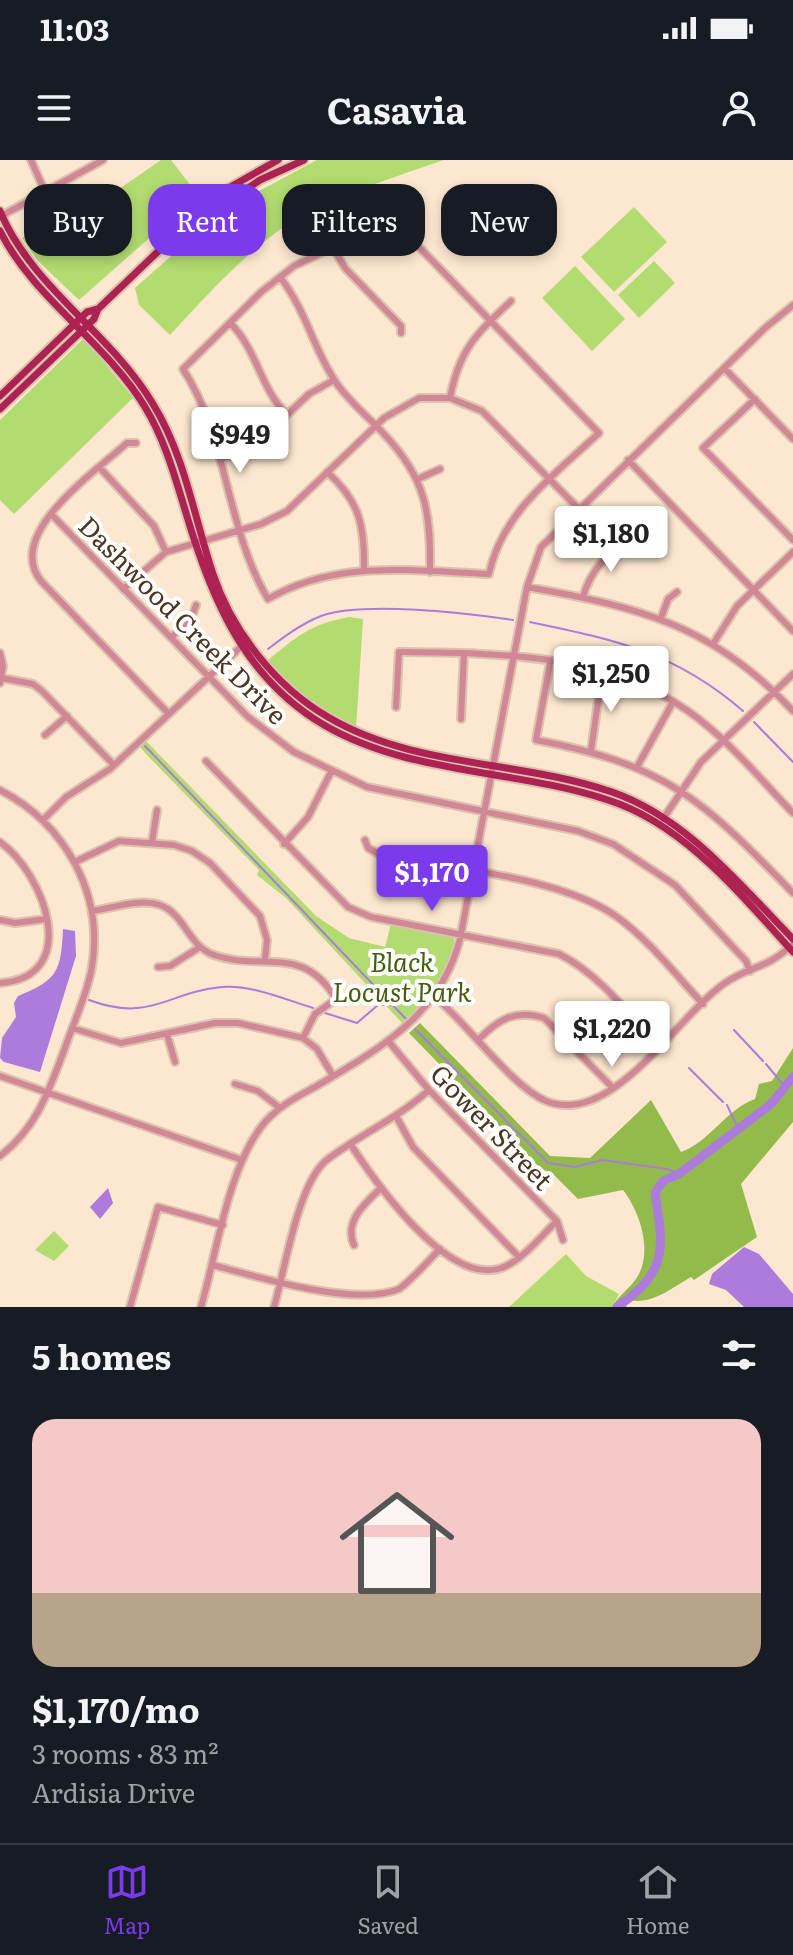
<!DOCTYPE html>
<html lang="en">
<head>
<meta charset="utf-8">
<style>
	:root { --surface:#171b24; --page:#20242c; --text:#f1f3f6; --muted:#9ea1a6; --line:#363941; --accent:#7c3aed }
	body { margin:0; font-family:Literata,serif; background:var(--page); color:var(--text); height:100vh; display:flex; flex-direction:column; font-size:30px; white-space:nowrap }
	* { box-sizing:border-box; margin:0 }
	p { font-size:26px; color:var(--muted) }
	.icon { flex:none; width:44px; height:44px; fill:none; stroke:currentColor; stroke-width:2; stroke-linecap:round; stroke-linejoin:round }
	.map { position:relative; height:1147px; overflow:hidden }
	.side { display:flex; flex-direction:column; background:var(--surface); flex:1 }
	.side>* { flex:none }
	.hud { position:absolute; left:24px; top:24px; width:746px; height:72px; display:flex; gap:16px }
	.price { position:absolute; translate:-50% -68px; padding:0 18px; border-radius:8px; background:#fff; color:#222; font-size:26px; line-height:52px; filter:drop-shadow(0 2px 4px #0008) }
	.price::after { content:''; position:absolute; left:50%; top:48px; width:24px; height:18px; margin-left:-12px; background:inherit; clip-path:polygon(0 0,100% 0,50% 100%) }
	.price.selected { background:var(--accent); color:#fff }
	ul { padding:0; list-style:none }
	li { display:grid; align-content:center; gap:16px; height:424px; padding:0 32px }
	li+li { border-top:2px solid var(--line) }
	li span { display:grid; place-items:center; height:248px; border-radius:24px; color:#555 }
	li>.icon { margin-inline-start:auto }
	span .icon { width:144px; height:144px; fill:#fffc; stroke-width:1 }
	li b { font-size:34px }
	h2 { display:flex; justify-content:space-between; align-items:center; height:96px; padding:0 32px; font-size:34px }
	.chip { padding:0 28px; border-radius:24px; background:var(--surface); box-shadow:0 4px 12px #0003; font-size:28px; line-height:72px }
	.chip.selected { background:var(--accent); color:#fff }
	.status { display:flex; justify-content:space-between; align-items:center; height:56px; padding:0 40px; background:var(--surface); direction:ltr }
	.status svg { height:22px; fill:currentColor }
	header { display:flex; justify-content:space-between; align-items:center; height:104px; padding:0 32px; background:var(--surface); font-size:36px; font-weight:700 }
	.tab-bar { display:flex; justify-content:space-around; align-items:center; height:112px; border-top:2px solid var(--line); background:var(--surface); font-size:22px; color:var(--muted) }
	.tab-bar a { display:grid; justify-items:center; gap:4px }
	.tab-bar .selected { color:var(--accent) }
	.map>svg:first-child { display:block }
	.green { fill:#b2db70 }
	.forest { fill:#93bb4c }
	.water { fill:#ac7bdb }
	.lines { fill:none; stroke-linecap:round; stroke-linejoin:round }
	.stream { stroke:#ac7bdb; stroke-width:2 }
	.river { stroke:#ac7bdb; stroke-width:9 }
	.minor-casing { stroke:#dac4ad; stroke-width:10 }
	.major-casing { stroke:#dac4ad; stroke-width:11 }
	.minor { stroke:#d28797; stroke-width:6 }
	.major { stroke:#ad2252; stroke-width:7 }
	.labels { text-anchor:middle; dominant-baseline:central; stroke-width:8; stroke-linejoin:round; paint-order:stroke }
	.street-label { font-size:26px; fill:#4d361f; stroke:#fff }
	.park-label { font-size:26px; font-style:italic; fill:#455e0f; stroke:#fff }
</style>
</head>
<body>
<div class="status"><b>11:03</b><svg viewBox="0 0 49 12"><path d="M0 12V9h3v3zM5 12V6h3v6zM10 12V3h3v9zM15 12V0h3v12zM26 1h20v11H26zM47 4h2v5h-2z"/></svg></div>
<header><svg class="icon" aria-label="menu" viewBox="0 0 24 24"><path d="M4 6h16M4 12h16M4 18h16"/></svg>Casavia<svg class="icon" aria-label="person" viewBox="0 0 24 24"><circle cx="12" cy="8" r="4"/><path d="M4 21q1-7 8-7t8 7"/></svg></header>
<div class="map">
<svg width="793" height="1147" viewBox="0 0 793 1147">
	<rect width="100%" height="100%" fill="#fde7d0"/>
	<!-- green -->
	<path class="green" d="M161,0H171L198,35L79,140L38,101L22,78L112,34Z
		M317,0H444C398,16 325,39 285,66C242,96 205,137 170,175L139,145L135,128L222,51Z
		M634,47L667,82L614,132L581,97Z
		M654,101L675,123L639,158L618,135Z
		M575,106L625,159L592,191L542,138Z
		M84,178L133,238L14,354L0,340V260Z
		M349,457L363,459L356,569L304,537L267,501C296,477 310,464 349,457Z
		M146,581L316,756L349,778L385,787L391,764L454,777C456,809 424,843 403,864L286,738L257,715L259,710L146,594L140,587Z
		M54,1071L69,1086L54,1101L35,1090Z
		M566,1094L586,1116L619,1134L612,1147H509Z"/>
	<!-- forest -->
	<path class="forest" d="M420,863L550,996L590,998L651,940L681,992C710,982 725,950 755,939L759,924L772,921L793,888V962L741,1024L757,1077L694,1120L691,1117C672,1128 649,1147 626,1139L622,1142L627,1147H612C618,1136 629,1129 636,1119C654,1093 640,1052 623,1030L578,1039L552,1013L541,1009L409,873Z"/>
	<!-- water -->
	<path class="water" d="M63,769L75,771L76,796L40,912L4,902L0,898L2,878L16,857L14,843L18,836C58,820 61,811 63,769Z
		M108,1028L113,1043L100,1059L90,1047Z
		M744,1087L759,1094L793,1134V1147H744L726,1130L709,1124L712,1114Z"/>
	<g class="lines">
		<!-- stream -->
		<path class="stream" d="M530,462C616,480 675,492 743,551
			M268,489C285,476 301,464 321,456C363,441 467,453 513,460
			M754,562L793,602
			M145,586L406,859
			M89,840C151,863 167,832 222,827C250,824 287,840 313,848
			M325,853L357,863L378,845H391
			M415,869L548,1003L575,1007L602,1000L667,1009L679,1014
			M734,870L763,901
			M766,904L786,928
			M689,908L723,942
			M727,945L738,968"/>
		<!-- river -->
		<path class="river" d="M617,1147C668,1111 664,1090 655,1033L663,1021L679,1014L771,944L793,917"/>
		<defs>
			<path id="minor" d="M31,0L45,32
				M1,56L103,0
				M392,59L599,273C554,315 502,352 489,414C412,411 337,399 268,439C226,369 228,278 183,209L261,132L294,106Z
				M332,86L345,108L401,166V173
				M280,117C307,152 314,191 337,224C350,242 368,257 383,273C426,318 431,352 430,412
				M230,163C257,189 260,228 287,255
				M724,208L793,279
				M450,238C459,190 476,174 511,141
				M755,239L703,288L793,380
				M136,283H127C95,312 4,374 41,421L168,553
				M220,299L250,290L309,234L334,220
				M628,300L793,471
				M100,308L154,366L166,392
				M327,312C360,341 365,367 364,410
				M418,319L440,309
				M51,354L248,557L294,592L367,627L578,671L613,684L675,725L746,801L750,811
				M527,427C639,447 713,465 793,551
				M123,429L166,392L261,364L287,351L384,258L419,238H450L482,251L578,348
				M583,437C590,412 607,391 631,383
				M661,458L668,439L677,432
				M171,478L192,457L196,445
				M713,484L737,446L793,392
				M0,493L3,506L0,523
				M550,503L536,580C667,605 703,640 793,733
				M2,518L33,524L42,531L114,605
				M396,547L399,492C494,493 606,493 688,551C728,579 760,619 793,653
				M461,559L464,493
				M45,575L67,556
				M591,591L602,513
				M206,601L348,747L371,757L559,794C599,814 629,854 659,886
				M637,607L673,542
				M0,630C65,664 104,733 92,807C87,835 74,861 65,888C49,930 37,968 0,996
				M663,659L701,602L793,514
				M43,660L66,637L110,609L245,483
				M365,680L368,688L381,695C448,708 562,717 617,757C649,780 676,815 703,844
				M0,682C44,713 83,817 0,823
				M152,682L157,650
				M284,684L308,657L331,612
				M75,702L119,681L174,685L192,691L210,703L260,756L267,780L265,800
				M92,751C113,748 139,738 160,745C185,754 188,786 214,795C262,812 303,783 336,839L315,854L303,878
				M0,760L15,763L46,759
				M158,807L170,806L200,787
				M435,837C467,863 511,926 546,941C612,968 677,856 725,823C751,805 766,810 793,784
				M72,868L121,883L215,863H238L303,878L317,889L333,916
				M167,874L175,902
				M479,879C499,859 515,849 544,858L613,928
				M389,882L429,930L557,1061L563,1080
				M0,916L242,1000
				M235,924L258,931L280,948
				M397,958L413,987L519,1097
				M351,985C376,1023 452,1133 506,1106C525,1097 542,1075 557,1061
				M354,1085C344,1062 364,1044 380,1029
				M213,1105C261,1118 356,1147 399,1129C414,1118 427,1102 440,1089
				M130,1147L158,1047L223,1065
				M201,1147C217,1092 227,1013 261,967C275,948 295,938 315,927C379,889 440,856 460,779L527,427L541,387L765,168L793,145
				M274,1147C285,1110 298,1021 328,999C361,974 398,958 429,930"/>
			<path id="major" d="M0,51C32,128 111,173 153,244C185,296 194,357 213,414C232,471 276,527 328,557C414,608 519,600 612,632C687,658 740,725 793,779
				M0,71C34,139 105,181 145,247C165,280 175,317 186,353C211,438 244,518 324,565C410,615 515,609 608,640C684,664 741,735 793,792
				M171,80L260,20L304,0
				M0,236L87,152L98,149
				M0,249L94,159L98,149L169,81L178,66L225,30L278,0"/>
		</defs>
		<!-- minor casing -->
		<use href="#minor" class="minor-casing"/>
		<!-- major casing -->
		<use href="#major" class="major-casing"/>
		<!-- minor -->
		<use href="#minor" class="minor"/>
		<!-- major -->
		<use href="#major" class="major"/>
	</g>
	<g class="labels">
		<!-- street labels -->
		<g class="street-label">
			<text transform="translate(184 459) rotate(45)">Dashwood Creek Drive</text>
			<text transform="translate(493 966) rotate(46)">Gower Street</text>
		</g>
		<!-- park labels -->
		<g class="park-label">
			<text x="402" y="800">Black<tspan x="402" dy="30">Locust Park</tspan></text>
		</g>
	</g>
</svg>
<b class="price" style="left:240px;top:315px">$949</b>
<b class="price" style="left:611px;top:414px">$1,180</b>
<b class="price" style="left:611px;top:554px">$1,250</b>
<b class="price selected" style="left:432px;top:753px">$1,170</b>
<b class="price" style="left:612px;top:909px">$1,220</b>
<div class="hud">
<a class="chip">Buy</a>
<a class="chip selected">Rent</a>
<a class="chip">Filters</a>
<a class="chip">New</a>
</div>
</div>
<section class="side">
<h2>5 homes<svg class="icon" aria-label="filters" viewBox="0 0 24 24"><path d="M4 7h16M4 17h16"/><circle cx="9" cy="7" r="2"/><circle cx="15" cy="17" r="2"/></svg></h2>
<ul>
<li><span style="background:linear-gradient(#f6c9c9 70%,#b9a48a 0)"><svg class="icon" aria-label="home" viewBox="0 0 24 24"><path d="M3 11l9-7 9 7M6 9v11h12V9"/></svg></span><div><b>$1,170/mo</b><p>3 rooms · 83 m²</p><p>Ardisia Drive</p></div></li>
</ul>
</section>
<nav class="tab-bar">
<a class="selected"><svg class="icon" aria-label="map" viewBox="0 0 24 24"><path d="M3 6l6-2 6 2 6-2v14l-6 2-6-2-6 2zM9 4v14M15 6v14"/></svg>Map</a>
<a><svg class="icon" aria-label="saved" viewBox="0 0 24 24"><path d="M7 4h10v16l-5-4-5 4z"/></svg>Saved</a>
<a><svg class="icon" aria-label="home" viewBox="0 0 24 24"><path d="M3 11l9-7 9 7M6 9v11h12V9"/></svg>Home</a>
</nav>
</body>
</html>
